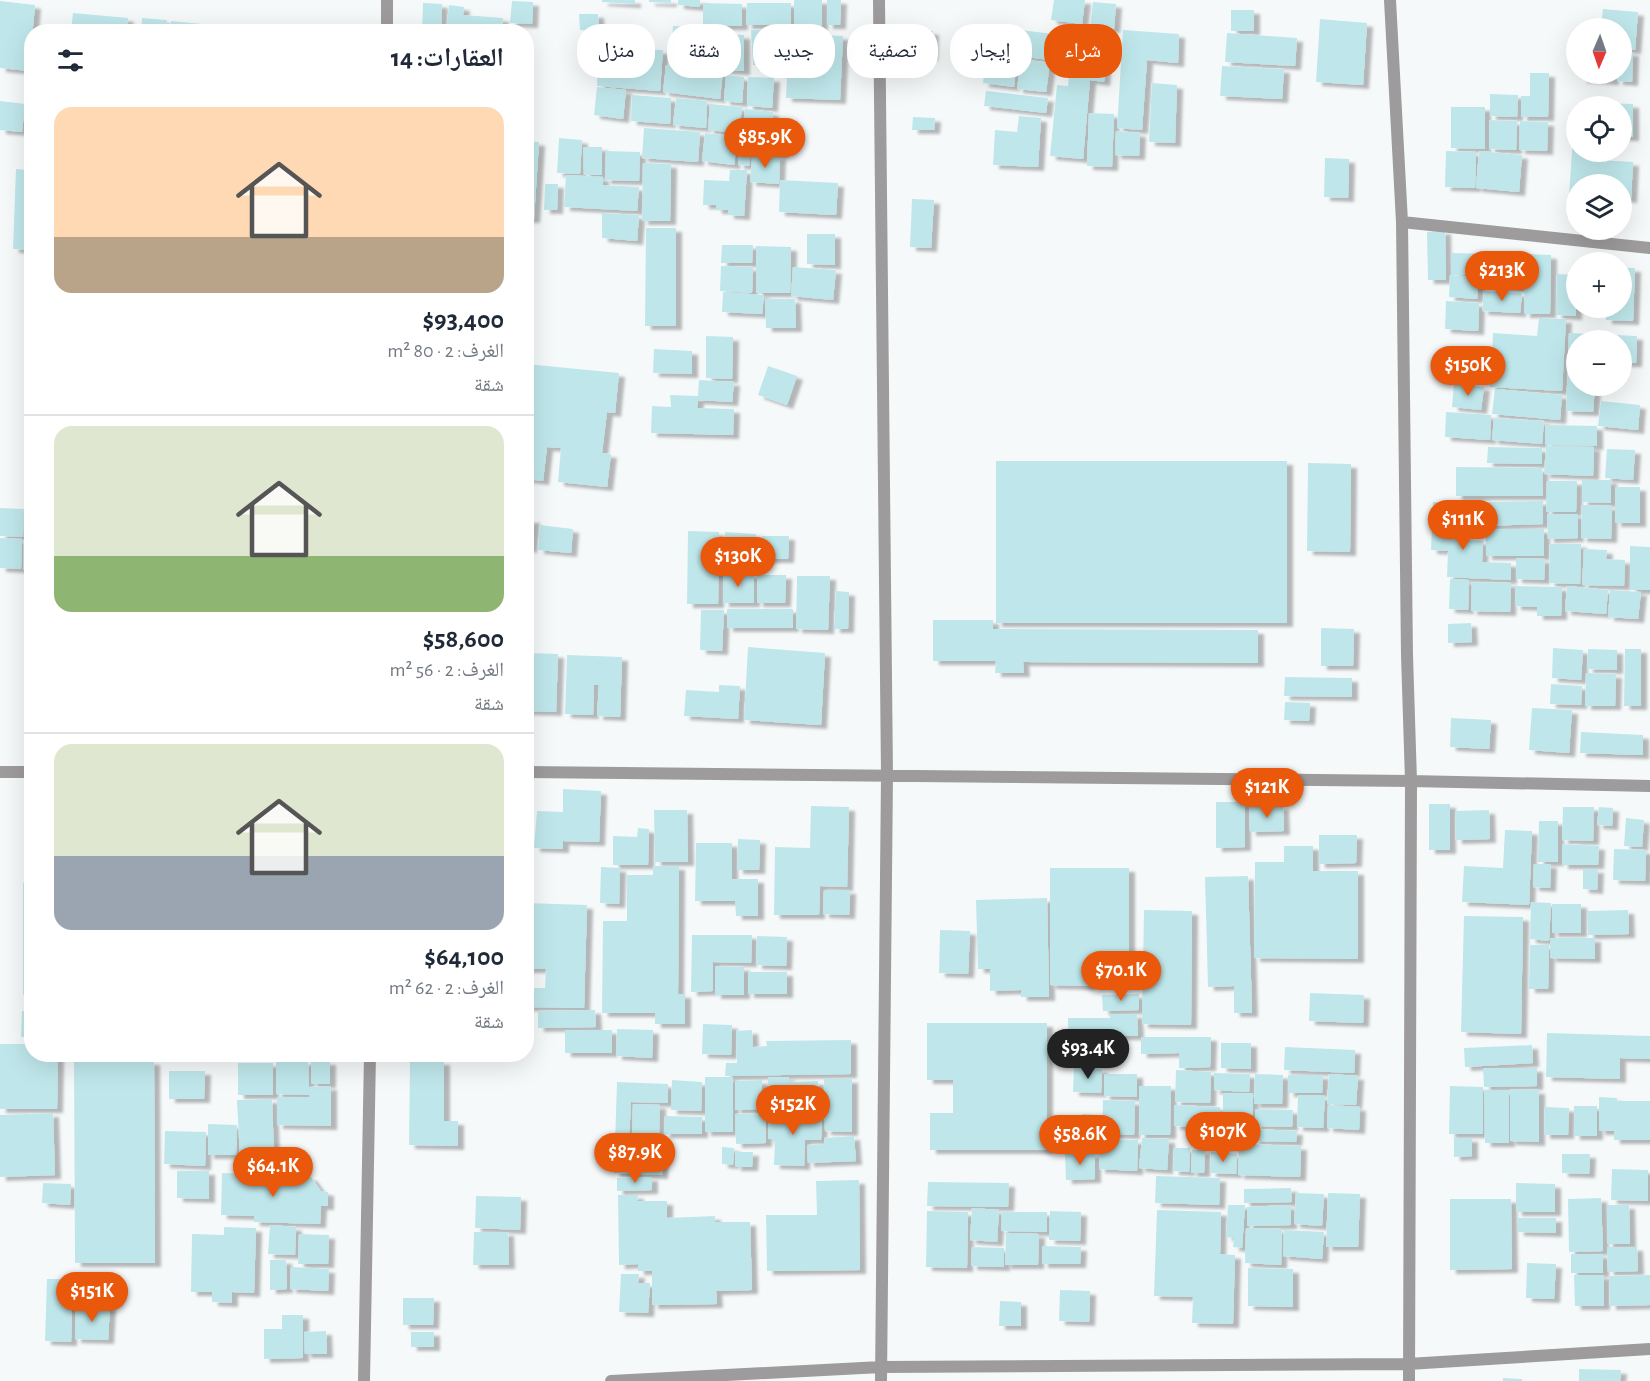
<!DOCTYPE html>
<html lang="ar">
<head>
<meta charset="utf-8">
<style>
	:root { --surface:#fff; --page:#f2f2f3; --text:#1f2937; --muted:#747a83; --line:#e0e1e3; --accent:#ea580c }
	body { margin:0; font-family:"Alegreya Sans","Noto Naskh Arabic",sans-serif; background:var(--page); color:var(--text); direction:rtl; height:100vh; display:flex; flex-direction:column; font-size:22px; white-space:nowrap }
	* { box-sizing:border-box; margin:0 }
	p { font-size:20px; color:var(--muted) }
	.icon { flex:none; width:33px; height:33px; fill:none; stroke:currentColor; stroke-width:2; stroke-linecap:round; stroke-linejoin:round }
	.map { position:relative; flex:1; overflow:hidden; direction:ltr }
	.details { position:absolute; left:24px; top:24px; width:510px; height:1038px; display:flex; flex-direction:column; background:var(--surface); border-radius:24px; box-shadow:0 6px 24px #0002; direction:rtl }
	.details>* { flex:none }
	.top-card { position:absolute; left:552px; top:24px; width:570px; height:54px; direction:rtl; display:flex; gap:12px }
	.needle { width:39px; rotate:182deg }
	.fabs { position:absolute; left:1566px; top:18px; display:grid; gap:12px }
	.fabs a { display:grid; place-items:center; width:66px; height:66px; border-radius:50%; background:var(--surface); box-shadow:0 6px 24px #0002; font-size:30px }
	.price { position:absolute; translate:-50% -51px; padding:0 14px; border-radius:21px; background:var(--accent); color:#fff; font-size:20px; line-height:39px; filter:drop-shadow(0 2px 3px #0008) }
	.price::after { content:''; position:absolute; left:50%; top:36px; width:18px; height:14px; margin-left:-9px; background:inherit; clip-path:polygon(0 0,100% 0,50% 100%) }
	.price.selected { background:#222; color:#fff }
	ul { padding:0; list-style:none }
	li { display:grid; align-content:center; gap:12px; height:318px; padding:0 30px }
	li+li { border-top:2px solid var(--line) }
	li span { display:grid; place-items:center; height:186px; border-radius:18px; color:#555 }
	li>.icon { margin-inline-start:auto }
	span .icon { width:108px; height:108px; fill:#fffc; stroke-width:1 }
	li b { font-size:26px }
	h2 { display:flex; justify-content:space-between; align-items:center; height:72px; padding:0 30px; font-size:26px }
	.chip { padding:0 21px; border-radius:24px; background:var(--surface); box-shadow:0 6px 24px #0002; font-size:21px; line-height:54px }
	.chip.selected { background:var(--accent); color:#fff }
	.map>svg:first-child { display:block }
	.building { fill:#bfe7eb; filter:url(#shadow) }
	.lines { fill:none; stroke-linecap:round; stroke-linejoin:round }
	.minor { stroke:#9d9b9c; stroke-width:12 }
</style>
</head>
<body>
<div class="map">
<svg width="1650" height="1381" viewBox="0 0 1650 1381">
	<defs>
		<filter id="shadow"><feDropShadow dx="6" dy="4" stdDeviation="1.5" flood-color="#0004"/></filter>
	</defs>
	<rect width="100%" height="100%" fill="#f6f9fa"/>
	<!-- building -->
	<path class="building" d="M602,0H635V4L602,2Z
		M649,0H671V3L649,2Z
		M678,0H700V7L678,5Z
		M794,0H822V26H794Z
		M827,0H841L840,25H827Z
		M1054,0H1085L1082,24L1051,20Z
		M0,1L35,5L29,71L0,68Z
		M512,1L533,2L532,24L510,23Z
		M1093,2L1116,4L1114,29L1090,28Z
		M423,3L442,4L441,32H422Z
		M703,3L742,4V26H703Z
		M747,3H791V25H746Z
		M449,5L464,7L463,15L503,18L502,32H446Z
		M1603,9L1638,12L1635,50L1622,49V28H1601Z
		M1231,10H1254V31H1231Z
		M73,13L128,18L127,32H71Z
		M579,14H598L599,30H580Z
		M142,18L167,20L166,32H141Z
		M1320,19L1367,23L1363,85L1316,82Z
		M171,21L212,25L211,32H170Z
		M673,26L713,28L711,62L670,60Z
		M989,26L1053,34L1050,60L986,52Z
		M778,29L779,64L753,65L751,30Z
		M917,30L933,31L932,57H917Z
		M1123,30L1179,34L1178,63L1147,60L1142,130L1117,128Z
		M789,33L843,36L840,100L786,98Z
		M1073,33L1108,36L1104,82L1090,80L1083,159L1050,156L1057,85L1068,86Z
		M1227,33L1297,38L1295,66L1225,62Z
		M723,34L744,35V71L723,70Z
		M615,48L663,50L660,91L597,86L598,60L614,61Z
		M1622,52H1633L1632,82L1617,81V74H1622Z
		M986,56L1017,59L1014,87L983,83Z
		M1021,59L1050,63L1046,92L1017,89Z
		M666,65L723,71L720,99L663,92Z
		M1222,66L1284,69L1282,99L1220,96Z
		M1530,73H1549L1548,117H1521V96H1530Z
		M1581,74H1613V81L1581,79Z
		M726,75L744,77L742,103L724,101Z
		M748,77L774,78L772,108L747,106Z
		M1152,83L1177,85L1175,143L1149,142Z
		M597,87L626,90L623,119L594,115Z
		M986,91L1048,98L1046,113L984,106Z
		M1490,94L1518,95L1517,117L1490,116Z
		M632,95L671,98L670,124L631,121Z
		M676,98L707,101L706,128L673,125Z
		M0,101L25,104L22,132L0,130Z
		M1602,103L1633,104V137H1622V106H1601Z
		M710,104L742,107L739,133L708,130Z
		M1451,107H1485V149L1451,148Z
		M745,109L773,112L771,136L743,133Z
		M1089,113L1114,114L1112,167L1087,166Z
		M1019,116L1041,118L1038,167L993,165L995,130L1017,132Z
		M913,117L935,118L934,130H912Z
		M1489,120L1517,121L1516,150L1489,149Z
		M1520,121L1548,122L1547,151L1519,150Z
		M644,128L700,132L698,162L642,158Z
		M1116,131L1140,133L1139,156L1115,155Z
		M705,133L738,137L734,165L702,161Z
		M740,137L783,141L782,154L751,151L749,166L738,165Z
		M559,138L582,140L580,174L557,173Z
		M1573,138H1576V152H1601L1600,160L1633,162L1631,199L1622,198V184H1576V195H1569Z
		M526,141L539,142L534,219H526Z
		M29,145H32V250L13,249L16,169L28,170Z
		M583,147H602V175H584Z
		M606,151L640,152L639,181L605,180Z
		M1446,151L1476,152L1475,188L1445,187Z
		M1479,151L1522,155L1519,192L1476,188Z
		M752,155L780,156L779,184L750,182Z
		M1325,158L1349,159L1348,198L1324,197Z
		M643,163L671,164L670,221H642Z
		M730,170H747L744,216L728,215V210H716V205H703L704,180L729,181Z
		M566,175L603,177V185L639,187L637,211L564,207Z
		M780,180L838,183L836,215L779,212Z
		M545,184H558L557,210H544Z
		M912,199L934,200L931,248L910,247Z
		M602,213L639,215L637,241L602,238Z
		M646,228H676V326H645Z
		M1445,230L1446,280H1428L1427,232Z
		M807,234H835V265L807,264Z
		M722,245H753L752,263H721Z
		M756,246L791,247L790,293H756Z
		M1451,253L1491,254V275H1451Z
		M1525,254L1551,255L1550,314H1524Z
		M1494,256L1524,258L1521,288L1491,284Z
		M721,266L753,267L752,293L720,291Z
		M793,267L836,270L833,300L791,296Z
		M1622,268H1635L1633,321L1606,320V308H1622Z
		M1557,274L1576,275V316L1556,315Z
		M1450,275L1479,277L1477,299L1449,297Z
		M1484,291L1522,293L1520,313L1482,311Z
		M723,292L764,295L762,314L722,312Z
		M765,299H795L796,328H766Z
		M1446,301L1479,303L1478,331L1445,329Z
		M1539,318L1566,319L1562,391L1490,387V375L1454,372L1456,353L1492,355L1493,333L1537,336Z
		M1569,333L1637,336L1636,363H1622V340H1576V386H1595L1593,412L1566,411Z
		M706,336L733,337L732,379L706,378Z
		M654,349L692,351V374L653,373Z
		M526,364L619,373L615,413L607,412L602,453L611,454L607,487L558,482L561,448L547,447L543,481L526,479Z
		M768,366L797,376L787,405L758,395Z
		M699,380L734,382L732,402L698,400L697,408L734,409L733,435L651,433L652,406L671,407L670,395L698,396Z
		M1454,384L1484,387L1481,410L1452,407Z
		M1495,389L1562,395L1560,420L1492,414Z
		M1601,401L1640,405L1638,430L1598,426Z
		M1446,412L1491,415L1490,440L1445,437Z
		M1494,418L1544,421L1542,444L1492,440Z
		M1545,425L1597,426V446L1545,445Z
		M1546,446L1594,447L1593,476L1544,474Z
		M1488,447L1542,448V464L1487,463Z
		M1607,449L1635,450L1633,480L1605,478Z
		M996,461H1287V623H996Z
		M1308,463L1351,464L1350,552L1307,551Z
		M1456,467L1542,468L1543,496H1456Z
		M1582,480H1611V503L1582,502Z
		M1547,481H1577L1576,512H1546Z
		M1615,487H1640V523H1615Z
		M1543,501V524L1484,526V502Z
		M1433,502L1450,503L1449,539L1483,541L1482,562L1511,563V580L1447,577L1448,551L1431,550Z
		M1582,505L1612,506L1611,539L1581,538Z
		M0,508L24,509L23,537L0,536Z
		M26,510H32V538H25Z
		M1547,514H1578V538L1548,539Z
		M526,519H534L531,549L526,548Z
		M540,525L573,529L571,553L538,550Z
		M1486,529H1544V556H1486Z
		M688,531L719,532L718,604H687Z
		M725,532L756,534L754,567L723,565Z
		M762,536H789L788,559H761Z
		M0,538L22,539L21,569L0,568Z
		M24,539H32V570H23Z
		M1550,544H1581L1580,584L1549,583Z
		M1630,546L1650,547V590H1630Z
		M1584,549L1607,550L1606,559L1625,560L1624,586L1582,585Z
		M1516,558L1545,559L1544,580L1516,579Z
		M723,573L754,574V603H723Z
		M757,575H786L785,603H757Z
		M797,576H830L828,630L796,629Z
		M1450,579L1469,580L1468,610L1449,609Z
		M1472,582L1511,583L1510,612L1471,611Z
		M1515,586L1562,587L1561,616H1537V607L1515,606Z
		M1567,586L1608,590L1606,614L1565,611Z
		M1610,590L1641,592L1638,619L1608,617Z
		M836,591L849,592L848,629H834Z
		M727,609H793V628H727Z
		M701,610H724L722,651L700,650Z
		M933,620H993V629L1258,630V663L1023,662L1024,673H995L996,661H933Z
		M1471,623L1472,642L1448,643V624Z
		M1321,628L1354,629L1353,666H1321Z
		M748,647L825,653L821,725L744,720Z
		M1553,648L1583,650L1581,680L1552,678Z
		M1588,649L1617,650V670L1587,669Z
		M1625,649H1641V706H1624Z
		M526,653L558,654L556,712L526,711Z
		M567,655L622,657L620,717L597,716L599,685H594L593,715L565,714Z
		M1586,673L1616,674L1615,706H1585Z
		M1285,677L1352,678V697L1284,696Z
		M1551,684L1582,686L1581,705L1550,704Z
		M719,685L740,686L738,719L684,716L686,690L719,692Z
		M1285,702L1310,703L1309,721L1284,720Z
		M1532,708L1572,710L1569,753L1529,750Z
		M1451,718L1491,720L1489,749L1450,747Z
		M1581,732L1643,735V755L1580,753Z
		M563,789L601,791L599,842L563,841V849L534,848L537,811L563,812Z
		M1216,802H1245V847L1216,848Z
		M1429,804H1450V850H1429Z
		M811,806L849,807L847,887L820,886L819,915H774L775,847L810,848Z
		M1283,806L1284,831L1250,832L1249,807Z
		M1563,807H1594L1593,841L1562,840Z
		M1599,807L1613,808L1612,826L1597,825Z
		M654,810H687L688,862H655Z
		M1489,810L1490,839L1456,840L1455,811Z
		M1626,818L1644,820L1642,847L1624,846Z
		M1539,821H1558V862H1538Z
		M638,828L649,829L648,865H613V836L637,837Z
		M1505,830L1532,831L1529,905L1462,902L1464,866L1503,868Z
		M1319,835H1357L1356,863L1319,864Z
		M738,839L760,840L759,870H737Z
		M696,843H732V879H758V916H736L735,901H695Z
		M1562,844L1599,846L1598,865H1562Z
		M1284,846H1313V871H1358V959L1254,958L1255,862H1284Z
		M1614,849L1646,850L1645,881L1613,880Z
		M1534,864H1551L1550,888L1533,887Z
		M653,866H679L678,994H685V1024H655V1013H602L603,921H627V875H653Z
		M601,867L620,868L619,904L600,903Z
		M1050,868H1129V965L1088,966L1089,986L1050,985Z
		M1583,869H1598L1597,890L1583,889Z
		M1248,876L1252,1013H1234V986L1208,987L1205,877Z
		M23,883H32V995H23Z
		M824,890H850L849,915L823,914Z
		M1047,898L1049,997H1021V990L990,991V969H978L976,900Z
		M1531,902L1551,903L1549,941L1530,939Z
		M526,903L587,905L584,1008L526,1007V988H545L546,969H526Z
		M1552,904H1581V933H1552Z
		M1144,910L1192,911L1191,1025L1142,1024Z
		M1628,910L1629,934L1588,935L1587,911Z
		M1464,916L1523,917L1521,1034L1461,1032Z
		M940,930L970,931L968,974L939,973Z
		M692,935H752L751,963L713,962V991L691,992Z
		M757,936L787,937L786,966L756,965Z
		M1550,938H1595V959L1550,958Z
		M1530,945H1549L1548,989H1529Z
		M715,966L744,967V995H715Z
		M748,972H787V994H748Z
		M1310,993L1364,995L1363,1023L1309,1021Z
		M1139,994V1010L1103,1011L1102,995Z
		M595,1010L596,1027L538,1028V1011Z
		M22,1011H32V1037H21Z
		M1109,1014H1137L1138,1036H1110L1109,1031L1077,1032L1104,1034L1103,1064L1069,1063L1068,1018H1110Z
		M927,1023H1047V1150H930V1113H953V1080H927Z
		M703,1024L732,1025L731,1055L702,1054Z
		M617,1029L653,1030L652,1058L616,1056Z
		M565,1030H612V1053H565Z
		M752,1030L753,1047L767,1046L766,1041L851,1040V1074L725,1076L726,1063H737L736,1031Z
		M1547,1033L1650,1036V1059L1620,1058V1079L1546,1077Z
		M1141,1037H1211L1210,1067L1179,1068V1053L1141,1054Z
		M1221,1043H1251V1069L1221,1068Z
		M0,1044H32V1054H58L57,1109H0Z
		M1532,1045L1533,1063L1465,1067L1464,1048Z
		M1285,1047L1355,1050L1354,1073L1284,1070Z
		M74,1061H154L155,1263H75Z
		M308,1061L309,1087L331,1086V1126L277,1125V1097H310L309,1095L276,1094V1062Z
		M311,1061H330V1084H311Z
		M410,1061H444V1121H458V1146L409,1145Z
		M238,1063H273V1095H238Z
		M1074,1068L1102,1069L1101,1093L1073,1092Z
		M1483,1068H1537V1086L1484,1087Z
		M1176,1070L1211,1072L1210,1103L1175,1102Z
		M169,1071H205L204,1099H169Z
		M1214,1073L1250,1074L1249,1092L1214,1090Z
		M1104,1074H1137V1097L1104,1096Z
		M1255,1074L1283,1075L1282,1104H1254Z
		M1329,1074L1358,1076L1356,1105L1327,1104Z
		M1288,1075H1323L1322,1093H1288Z
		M705,1077H733V1132H705Z
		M768,1077H789L788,1110H768Z
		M824,1079H852V1132L825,1131Z
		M672,1080L702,1082L701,1111L671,1110Z
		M762,1080V1109L735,1110V1081Z
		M818,1081L819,1108L790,1109L789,1082Z
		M617,1082L668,1084V1103L631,1102L629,1139L663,1140L662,1175L614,1173Z
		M1139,1086H1171L1170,1135H1139Z
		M1450,1086L1483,1087V1134H1449Z
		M1510,1089L1539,1090V1142L1510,1141Z
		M1484,1090H1509V1143H1485Z
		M1223,1093H1253L1252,1127H1223Z
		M1298,1095L1325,1096L1323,1128L1297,1127Z
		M1599,1097L1617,1098V1101H1650V1140H1614V1131H1599Z
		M272,1099L274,1155L240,1157L237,1100Z
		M1103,1100L1135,1101L1134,1135L1102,1134Z
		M633,1104L660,1105L659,1135L632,1134Z
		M1174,1105L1220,1107V1128L1174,1126Z
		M1328,1105L1360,1107L1359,1130L1327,1128Z
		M1574,1106H1597V1136H1574Z
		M1545,1107L1569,1108L1568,1135H1544Z
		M1255,1109L1293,1110L1292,1127L1255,1126Z
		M769,1112L822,1115L821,1140H805L804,1166L774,1165L775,1139H768Z
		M53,1113L55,1175L0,1177V1115Z
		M766,1113V1143L736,1144L735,1114Z
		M1082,1114L1100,1115L1099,1139L1138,1140L1137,1171L1099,1169V1150L1080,1149Z
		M665,1116L702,1117V1134H664Z
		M208,1124L237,1125L236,1155H208Z
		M1254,1129L1297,1131L1296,1142L1254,1141Z
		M165,1131L206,1132L205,1166L164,1164Z
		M854,1136L856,1161L808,1163L807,1145L824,1144V1138Z
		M1142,1138L1169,1139L1167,1170L1139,1168Z
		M1454,1138H1472V1156L1454,1157Z
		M1239,1144L1301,1146L1300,1177L1238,1175Z
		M722,1147L734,1148L733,1165L722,1164Z
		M1174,1148H1190L1189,1172L1173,1171Z
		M1192,1150H1205L1204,1173H1191Z
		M735,1152H753L752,1167H735Z
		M1211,1152L1237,1154L1236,1174L1210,1173Z
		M1095,1153V1179L1066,1180L1065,1154Z
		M1562,1154H1590L1589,1174L1562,1173Z
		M1612,1169L1648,1170V1201L1611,1200Z
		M177,1171H209V1199L177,1198Z
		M222,1173L311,1177L321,1191L328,1192V1206H321L320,1224L254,1222V1216L221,1215Z
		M1156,1176L1220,1178L1219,1205L1155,1203Z
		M652,1177V1190L617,1191V1178Z
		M859,1180L860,1270L767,1271L766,1215H817L816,1181Z
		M928,1182L1009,1183L1008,1207L927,1206Z
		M43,1183L71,1184L70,1205L42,1203Z
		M1516,1183L1555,1184V1212H1516Z
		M1291,1188L1292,1202L1244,1203V1189Z
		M1296,1193L1324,1194L1322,1226L1294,1224Z
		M1328,1193L1360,1194L1358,1247H1326Z
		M618,1195H638L637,1201H667V1218L715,1216V1222H750L752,1290L716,1291L717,1304L652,1305V1271H638V1264L619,1265Z
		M476,1196L521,1197L520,1230L475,1228Z
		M1601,1198L1603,1251L1569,1252L1568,1199Z
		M1450,1199H1511L1512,1269L1450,1270Z
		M1228,1205H1245L1242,1248L1233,1247L1234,1238L1226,1237Z
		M1291,1205V1225L1247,1226V1207Z
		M1607,1205H1629L1630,1244H1607Z
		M972,1208L999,1210L997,1242L970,1240Z
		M1157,1210L1221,1212L1220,1254L1235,1255L1233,1324L1192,1323L1193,1297L1154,1296Z
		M927,1211L968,1212L967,1268L926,1267Z
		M1050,1211L1081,1212L1080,1241L1049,1240Z
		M1002,1212H1047V1232L1001,1231Z
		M1518,1218H1556V1233L1518,1232Z
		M270,1225L296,1227L295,1255L268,1254Z
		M224,1227L256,1228L254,1293L232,1292V1303L212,1302V1292H191L192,1234L224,1235Z
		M1246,1228L1282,1229L1281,1265L1245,1263Z
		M1284,1230L1324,1232L1322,1259L1283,1256Z
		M474,1232H508L509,1265H473Z
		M1006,1233L1039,1234L1038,1265H1005Z
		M299,1234L329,1235L328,1264H298Z
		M1042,1246L1081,1247L1080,1264H1042Z
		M972,1247L1004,1248V1267L971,1266Z
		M1607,1247H1637L1638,1271L1608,1272Z
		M1571,1254H1603V1273H1571Z
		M270,1260H286L287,1289L270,1290Z
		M1527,1263L1556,1264L1554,1299L1526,1298Z
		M291,1267L329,1269L328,1291L290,1289Z
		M1248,1268L1293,1269V1307L1248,1306Z
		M621,1274H639L638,1283H650L648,1313L619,1312Z
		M1574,1275H1604V1306H1575Z
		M1650,1275V1305L1610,1306L1609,1276Z
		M47,1279H73L71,1342L45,1341Z
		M74,1283H116V1302L75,1303Z
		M1060,1290L1090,1291L1089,1322L1059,1321Z
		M403,1298H434L433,1325H403Z
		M1000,1301L1021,1302V1326H999Z
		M76,1306H110L108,1340L75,1339Z
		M282,1315H303V1358L264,1359V1329H282Z
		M326,1331L327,1354H305L304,1332Z
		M411,1332H434V1347H411Z
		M1579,1369L1621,1370L1620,1381H1579Z
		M1503,1378L1522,1379V1381H1503Z"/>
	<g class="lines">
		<!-- minor -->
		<path class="minor" d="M879,0L887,775L881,1381
			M387,32V0
			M1402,222L1650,248
			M0,772H32
			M526,772L1411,781L1407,655L1402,222L1390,0
			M364,1381L370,1054
			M611,1381L881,1367L1408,1364L1650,1349
			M1409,1381L1411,781L1650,786"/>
	</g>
</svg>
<div class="fabs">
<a><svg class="needle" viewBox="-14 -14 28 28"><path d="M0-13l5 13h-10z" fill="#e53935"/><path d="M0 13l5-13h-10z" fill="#747a83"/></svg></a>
<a><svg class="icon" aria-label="locate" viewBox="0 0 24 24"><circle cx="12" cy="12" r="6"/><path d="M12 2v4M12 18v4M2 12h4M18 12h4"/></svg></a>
<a><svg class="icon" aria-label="layers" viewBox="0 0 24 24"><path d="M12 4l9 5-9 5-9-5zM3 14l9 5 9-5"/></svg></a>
<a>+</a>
<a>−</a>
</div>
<b class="price" style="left:765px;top:169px">$85.9K</b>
<b class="price" style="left:1502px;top:302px">$213K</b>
<b class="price" style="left:1468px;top:397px">$150K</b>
<b class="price" style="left:1463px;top:551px">$111K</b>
<b class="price" style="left:738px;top:588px">$130K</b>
<b class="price" style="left:1267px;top:819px">$121K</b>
<b class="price" style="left:1121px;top:1002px">$70.1K</b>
<b class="price selected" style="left:1088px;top:1080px">$93.4K</b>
<b class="price" style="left:793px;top:1136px">$152K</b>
<b class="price" style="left:1223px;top:1163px">$107K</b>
<b class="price" style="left:1080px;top:1166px">$58.6K</b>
<b class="price" style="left:635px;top:1184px">$87.9K</b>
<b class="price" style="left:273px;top:1198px">$64.1K</b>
<b class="price" style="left:92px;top:1323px">$151K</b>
<div class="top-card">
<a class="chip selected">شراء</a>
<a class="chip">إيجار</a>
<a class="chip">تصفية</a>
<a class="chip">جديد</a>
<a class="chip">شقة</a>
<a class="chip">منزل</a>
</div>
<section class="details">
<h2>العقارات: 14<svg class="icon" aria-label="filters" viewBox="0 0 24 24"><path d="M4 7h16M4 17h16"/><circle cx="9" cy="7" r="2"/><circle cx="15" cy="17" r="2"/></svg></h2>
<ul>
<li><span style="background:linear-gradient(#ffd9b3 70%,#b9a48a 0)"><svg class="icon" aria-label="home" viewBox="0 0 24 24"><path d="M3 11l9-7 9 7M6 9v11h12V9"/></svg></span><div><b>$93,400</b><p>الغرف: 2 · 80 m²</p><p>شقة</p></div></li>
<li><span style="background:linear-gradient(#dfe7d0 70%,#8fb573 0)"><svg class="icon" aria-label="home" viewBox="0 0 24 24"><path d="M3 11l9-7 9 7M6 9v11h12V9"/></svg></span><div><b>$58,600</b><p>الغرف: 2 · 56 m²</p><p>شقة</p></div></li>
<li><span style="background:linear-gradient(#dfe7d0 60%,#9aa5b1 0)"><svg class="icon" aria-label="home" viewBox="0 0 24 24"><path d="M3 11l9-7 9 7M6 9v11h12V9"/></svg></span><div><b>$64,100</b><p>الغرف: 2 · 62 m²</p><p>شقة</p></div></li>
</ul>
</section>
</div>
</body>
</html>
